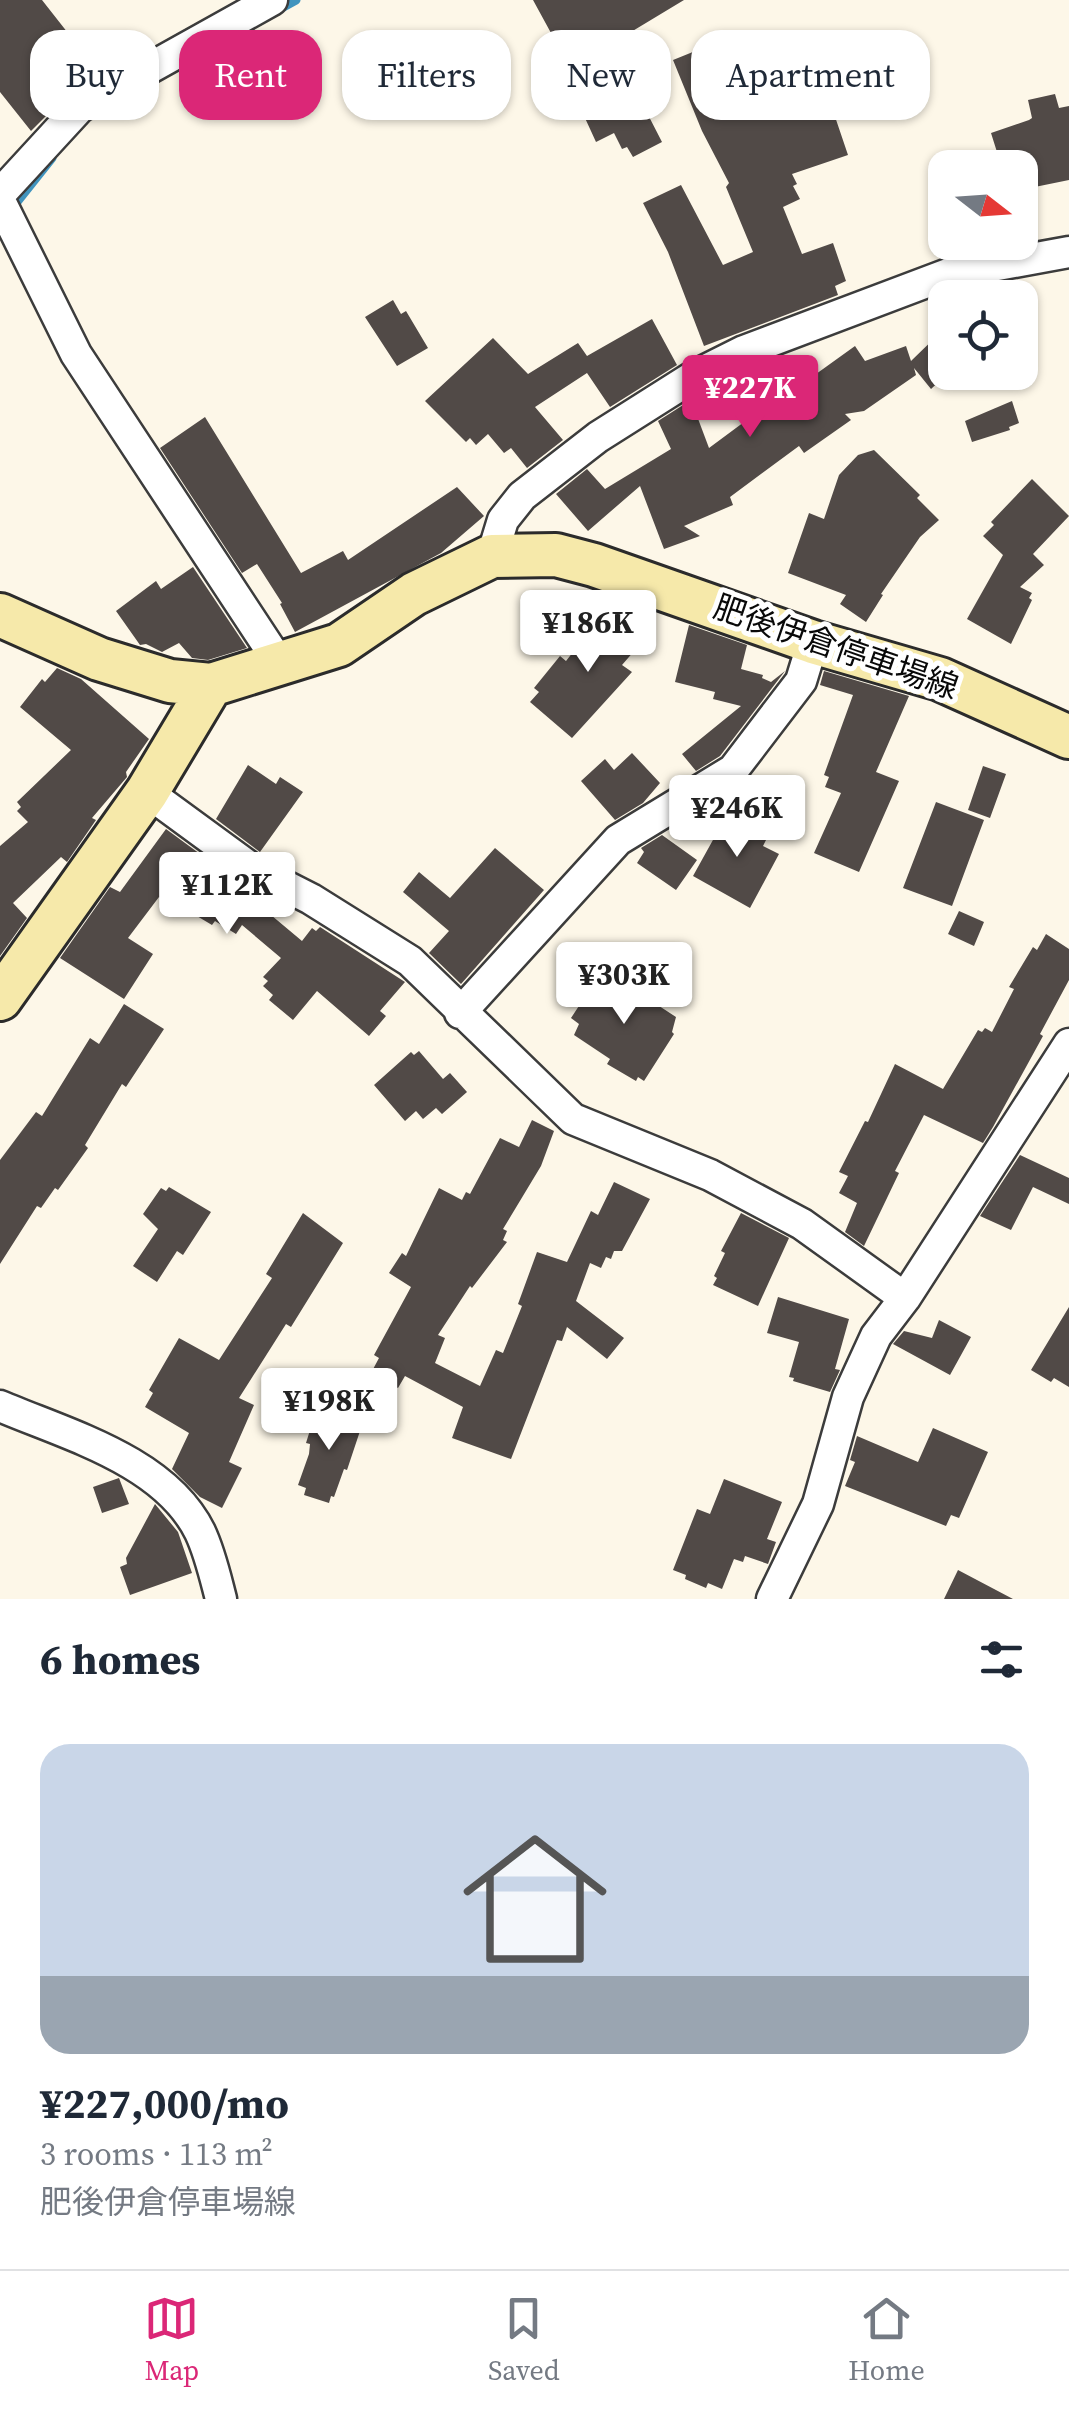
<!DOCTYPE html>
<html lang="en">
<head>
<meta charset="utf-8">
<style>
	:root { --surface:#fff; --page:#f6f6f7; --text:#1f2937; --muted:#747a83; --line:#e0e1e3; --accent:#db2777 }
	body { margin:0; font-family:"Source Serif 4","Noto Sans JP",serif; background:var(--page); color:var(--text); height:100vh; display:flex; flex-direction:column; font-size:38px; white-space:nowrap }
	* { box-sizing:border-box; margin:0 }
	p { font-size:32px; color:var(--muted) }
	.icon { flex:none; width:55px; height:55px; fill:none; stroke:currentColor; stroke-width:2; stroke-linecap:round; stroke-linejoin:round }
	.map { position:relative; height:1599px; overflow:hidden }
	.details { display:flex; flex-direction:column; background:var(--surface); flex:1 }
	.details>* { flex:none }
	.guide { position:absolute; left:30px; top:30px; width:1010px; height:90px; display:flex; gap:20px }
	.needle { width:65px; rotate:107deg }
	.buttons { position:absolute; left:928px; top:150px; display:grid; gap:20px }
	.buttons a { display:grid; place-items:center; width:110px; height:110px; border-radius:20px; background:var(--surface); box-shadow:0 2px 8px #0004; font-size:50px }
	.price { position:absolute; translate:-50% -85px; padding:0 22px; border-radius:10px; background:#fff; color:#222; font-size:32px; line-height:65px; filter:drop-shadow(0 2px 5px #0008) }
	.price::after { content:''; position:absolute; left:50%; top:60px; width:30px; height:22px; margin-left:-15px; background:inherit; clip-path:polygon(0 0,100% 0,50% 100%) }
	.price.active { background:var(--accent); color:#fff }
	ul { padding:0; list-style:none }
	li { display:grid; align-content:center; gap:20px; height:530px; padding:0 40px }
	li+li { border-top:2px solid var(--line) }
	li span { display:grid; place-items:center; height:310px; border-radius:30px; color:#555 }
	li>.icon { margin-inline-start:auto }
	span .icon { width:180px; height:180px; fill:#fffc; stroke-width:1 }
	li b { font-size:42px }
	h2 { display:flex; justify-content:space-between; align-items:center; height:120px; padding:0 40px; font-size:42px }
	.tag { padding:0 35px; border-radius:30px; background:var(--surface); box-shadow:0 2px 8px #0004; font-size:35px; line-height:90px }
	.tag.active { background:var(--accent); color:#fff }
	.dock { display:flex; justify-content:space-around; align-items:center; height:140px; border-top:2px solid var(--line); background:var(--surface); font-size:28px; color:var(--muted) }
	.dock a { display:grid; justify-items:center; gap:5px }
	.dock .active { color:var(--accent) }
	.map>svg:first-child { display:block }
	.lines { fill:none; stroke-linecap:round; stroke-linejoin:round }
	.stream { stroke:#4194be; stroke-width:9 }
	.building { fill:#514a47 }
	.street-casing { stroke:#3c3c3c; stroke-width:35 }
	.secondary-casing { stroke:#2b2b2b; stroke-width:48 }
	.street { stroke:#fff; stroke-width:30 }
	.secondary { stroke:#f6e9aa; stroke-width:42 }
	.labels { text-anchor:middle; dominant-baseline:central; stroke-width:10; stroke-linejoin:round; paint-order:stroke }
	.street-label { font-size:32px; fill:#090909; stroke:#fff }
</style>
</head>
<body>
<div class="map">
<svg width="1069" height="1599" viewBox="0 0 1069 1599">
	<rect width="100%" height="100%" fill="#fdf7e8"/>
	<g class="lines">
		<!-- stream -->
		<path class="stream" d="M276,11L296,0
			M13,207L52,158"/>
	</g>
	<!-- building -->
	<path class="building" d="M0,0H42L97,70L46,109L49,113L31,131L0,92Z
		M533,0H684L626,35L637,56L613,68L600,44L587,51L584,44L563,55Z
		M725,39L742,78L747,76L762,111L826,90L848,155L792,174L797,184L793,186L800,199L783,207L802,254L833,243L846,281L835,286L838,295L704,346L668,252L643,203L681,185L723,265L753,252L726,187L729,183L702,131L673,60Z
		M1055,94L1059,108L1069,106V180L1020,190V168H1002L991,133L1029,120L1032,118L1028,100Z
		M626,98L632,110L643,105L662,142L633,157L627,147L622,149L614,133L596,142L585,118Z
		M393,300L401,314L406,311L428,348L397,366L365,317Z
		M652,319L677,365L610,407L587,373L535,407L563,440L527,468L511,448L504,453L488,434L476,445L470,438L466,442L425,401L493,338L528,374L578,343L587,356Z
		M945,328V376L931,389L914,368L916,375L864,411L845,414L851,420L804,453L799,446L730,497L733,505L684,526L700,536L664,549L640,486L588,531L556,494L587,469L605,489L671,449L658,421L691,400L709,448L767,405L753,368L779,358L791,392L855,346L865,361L906,346L911,361Z
		M1012,401L1019,423L1009,427L1010,430L972,442L965,421Z
		M205,417L301,573L343,551L348,560L457,487L484,516L441,553L295,632L280,604L282,603L257,564L242,573L160,448Z
		M874,450L920,495L917,498L939,520L920,537L881,594L883,595L866,622L840,604L846,595L788,573L809,513L824,519L839,475L858,455Z
		M1032,479L1069,516L1033,554L1044,565L1020,587L1032,593L1029,598L1032,600L1011,644L967,619L1003,555L983,536L994,525L991,522Z
		M193,567L247,648L208,660L192,658L179,643L162,652L146,644L140,645L116,611L156,581L161,589Z
		M615,609L648,635L622,665L632,672L572,738L530,702L539,692L534,688L560,656L566,661L577,647L581,650Z
		M689,625L747,645L741,669L763,675L762,678L771,682L785,671L720,756L696,771L682,754L741,706L713,699L715,692L675,682Z
		M57,668L81,679L149,739L126,772L127,777L92,818L96,820L67,862L61,857L13,903L27,918L0,956V846L28,822L17,811L21,807L17,802L71,750L20,707L42,679L45,682Z
		M824,671L909,696L876,772L899,781L859,872L814,853L841,793L825,787L829,777L824,775L853,695L820,685Z
		M632,753L660,783L643,803L615,820L581,781L605,759L614,770Z
		M248,765L276,784L280,777L303,792L260,852L216,819Z
		M983,766L1006,774L990,818L968,810Z
		M936,802L984,820L952,906L903,888Z
		M729,811L769,834L763,846L779,854L750,908L693,876Z
		M166,829L241,884L271,900L265,910L302,941L312,928L316,931L320,927L405,982L380,1011L386,1016L369,1036L317,991L293,1020L269,1000L273,995L263,986L268,981L263,977L281,958L242,925L236,934L215,921L212,925L175,903L173,907L159,897L128,938L153,954L124,999L60,958L110,887L120,892Z
		M662,835L697,860L676,890L637,863L644,852L641,848Z
		M495,848L544,890L461,984L429,953L449,931L403,892L419,872L450,898Z
		M959,911L984,922L974,946L948,934Z
		M1046,934L1069,949V980L1040,1034L1043,1036L993,1127L983,1143L924,1115L895,1171L899,1173L864,1246L845,1232L857,1203L839,1193L848,1176L839,1172L865,1121L868,1122L895,1064L943,1089L978,1030L982,1032L985,1028L992,1032L1014,989L1009,987L1033,947L1037,950Z
		M610,974L676,1017L672,1032L674,1034L644,1081L638,1077L636,1081L607,1064L610,1059L574,1035L579,1024L571,1018L598,977L605,981Z
		M124,1004L164,1029L126,1087L122,1084L85,1145L88,1148L58,1190L55,1188L41,1208L37,1206L0,1264V1160L36,1112L42,1116L90,1038L99,1044Z
		M419,1051L443,1079L450,1073L467,1092L442,1114L436,1108L423,1119L416,1111L405,1121L374,1085L411,1052L414,1055Z
		M532,1120L554,1131L541,1166L503,1229L507,1231L503,1240L507,1242L472,1288L470,1286L438,1335L445,1338L435,1363L480,1386L496,1350L503,1353L522,1306L518,1304L537,1252L567,1262L591,1211L598,1215L614,1182L650,1199L622,1251H614L611,1259L606,1257L601,1268L590,1263L576,1301L624,1338L607,1359L567,1327L562,1341L557,1340L511,1459L452,1438L463,1407L405,1376L398,1388L371,1373L379,1358L374,1355L411,1287L389,1273L402,1253L406,1256L439,1188L462,1200L466,1192L470,1194L500,1138L519,1147Z
		M1020,1155L1069,1178V1204L1033,1187L1011,1230L980,1216Z
		M169,1187L211,1212L183,1255L177,1251L157,1282L133,1266L158,1229L143,1214L161,1188L166,1191Z
		M303,1213L343,1243L291,1327L286,1324L239,1398L254,1405L229,1462L242,1468L222,1508L200,1497L172,1469L189,1433L145,1407L153,1393L149,1390L179,1338L219,1360L272,1278L266,1274Z
		M741,1213L789,1238L758,1306L713,1285L717,1278L714,1276L725,1253L721,1251Z
		M778,1297L849,1319L835,1369L840,1370L830,1392L793,1381L794,1378L789,1377L799,1342L767,1333Z
		M1069,1307V1387L1054,1378L1051,1382L1031,1370Z
		M939,1320L971,1337L950,1375L893,1344L904,1331L932,1338Z
		M323,1408L363,1422L347,1470L344,1469L334,1497L331,1496L329,1503L304,1495L306,1488L298,1485L309,1454L310,1444L306,1443L316,1411L321,1413Z
		M933,1428L988,1452L959,1518L951,1515L946,1526L845,1486L855,1462L850,1460L857,1436L918,1462Z
		M119,1478L129,1504L102,1513L93,1487Z
		M724,1479L782,1502L767,1539L776,1542L768,1564L745,1556L743,1562L734,1559L722,1589L708,1583L706,1588L685,1579L686,1575L673,1570L697,1509L710,1514Z
		M155,1504L178,1532L192,1573L130,1595L120,1567L127,1564L126,1558Z
		M958,1570L1013,1599H944Z"/>
	<g class="lines">
		<defs>
			<path id="street" d="M0,194L80,107L272,0
				M0,201L76,354L280,664
				M492,556L503,520L522,496L598,437L696,375L744,351L948,274L1069,252
				M147,792L252,869L311,899L410,961L573,1119L710,1175L802,1224L905,1298
				M460,1013L618,840L733,770L801,681L813,642
				M0,1406C68,1435 165,1461 200,1532C210,1553 215,1576 221,1599
				M772,1599L818,1504L848,1397L876,1336L905,1298L1069,1044"/>
			<path id="secondary" d="M0,615L99,659L170,681L211,685L339,645L414,594L492,556L556,555L594,565L813,642L940,679L1069,737
				M0,999L147,792L211,685"/>
		</defs>
		<!-- street casing -->
		<use href="#street" class="street-casing"/>
		<!-- secondary casing -->
		<use href="#secondary" class="secondary-casing"/>
		<!-- street -->
		<use href="#street" class="street"/>
		<!-- secondary -->
		<use href="#secondary" class="secondary"/>
	</g>
	<g class="labels">
		<!-- street labels -->
		<g class="street-label">
			<text transform="translate(836 647) rotate(19)">肥後伊倉停車場線</text>
		</g>
	</g>
</svg>
<div class="buttons">
<a><svg class="needle" viewBox="-14 -14 28 28"><path d="M0-13l5 13h-10z" fill="#e53935"/><path d="M0 13l5-13h-10z" fill="#747a83"/></svg></a>
<a><svg class="icon" aria-label="locate" viewBox="0 0 24 24"><circle cx="12" cy="12" r="6"/><path d="M12 2v4M12 18v4M2 12h4M18 12h4"/></svg></a>
</div>
<b class="price active" style="left:750px;top:440px">¥227K</b>
<b class="price" style="left:588px;top:675px">¥186K</b>
<b class="price" style="left:737px;top:860px">¥246K</b>
<b class="price" style="left:227px;top:937px">¥112K</b>
<b class="price" style="left:624px;top:1027px">¥303K</b>
<b class="price" style="left:329px;top:1453px">¥198K</b>
<div class="guide">
<a class="tag">Buy</a>
<a class="tag active">Rent</a>
<a class="tag">Filters</a>
<a class="tag">New</a>
<a class="tag">Apartment</a>
</div>
</div>
<section class="details">
<h2>6 homes<svg class="icon" aria-label="filters" viewBox="0 0 24 24"><path d="M4 7h16M4 17h16"/><circle cx="9" cy="7" r="2"/><circle cx="15" cy="17" r="2"/></svg></h2>
<ul>
<li><span style="background:linear-gradient(#c9d6e8 75%,#9aa5b1 0)"><svg class="icon" aria-label="home" viewBox="0 0 24 24"><path d="M3 11l9-7 9 7M6 9v11h12V9"/></svg></span><div><b>¥227,000/mo</b><p>3 rooms · 113 m²</p><p>肥後伊倉停車場線</p></div></li>
</ul>
</section>
<nav class="dock">
<a class="active"><svg class="icon" aria-label="map" viewBox="0 0 24 24"><path d="M3 6l6-2 6 2 6-2v14l-6 2-6-2-6 2zM9 4v14M15 6v14"/></svg>Map</a>
<a><svg class="icon" aria-label="saved" viewBox="0 0 24 24"><path d="M7 4h10v16l-5-4-5 4z"/></svg>Saved</a>
<a><svg class="icon" aria-label="home" viewBox="0 0 24 24"><path d="M3 11l9-7 9 7M6 9v11h12V9"/></svg>Home</a>
</nav>
</body>
</html>
